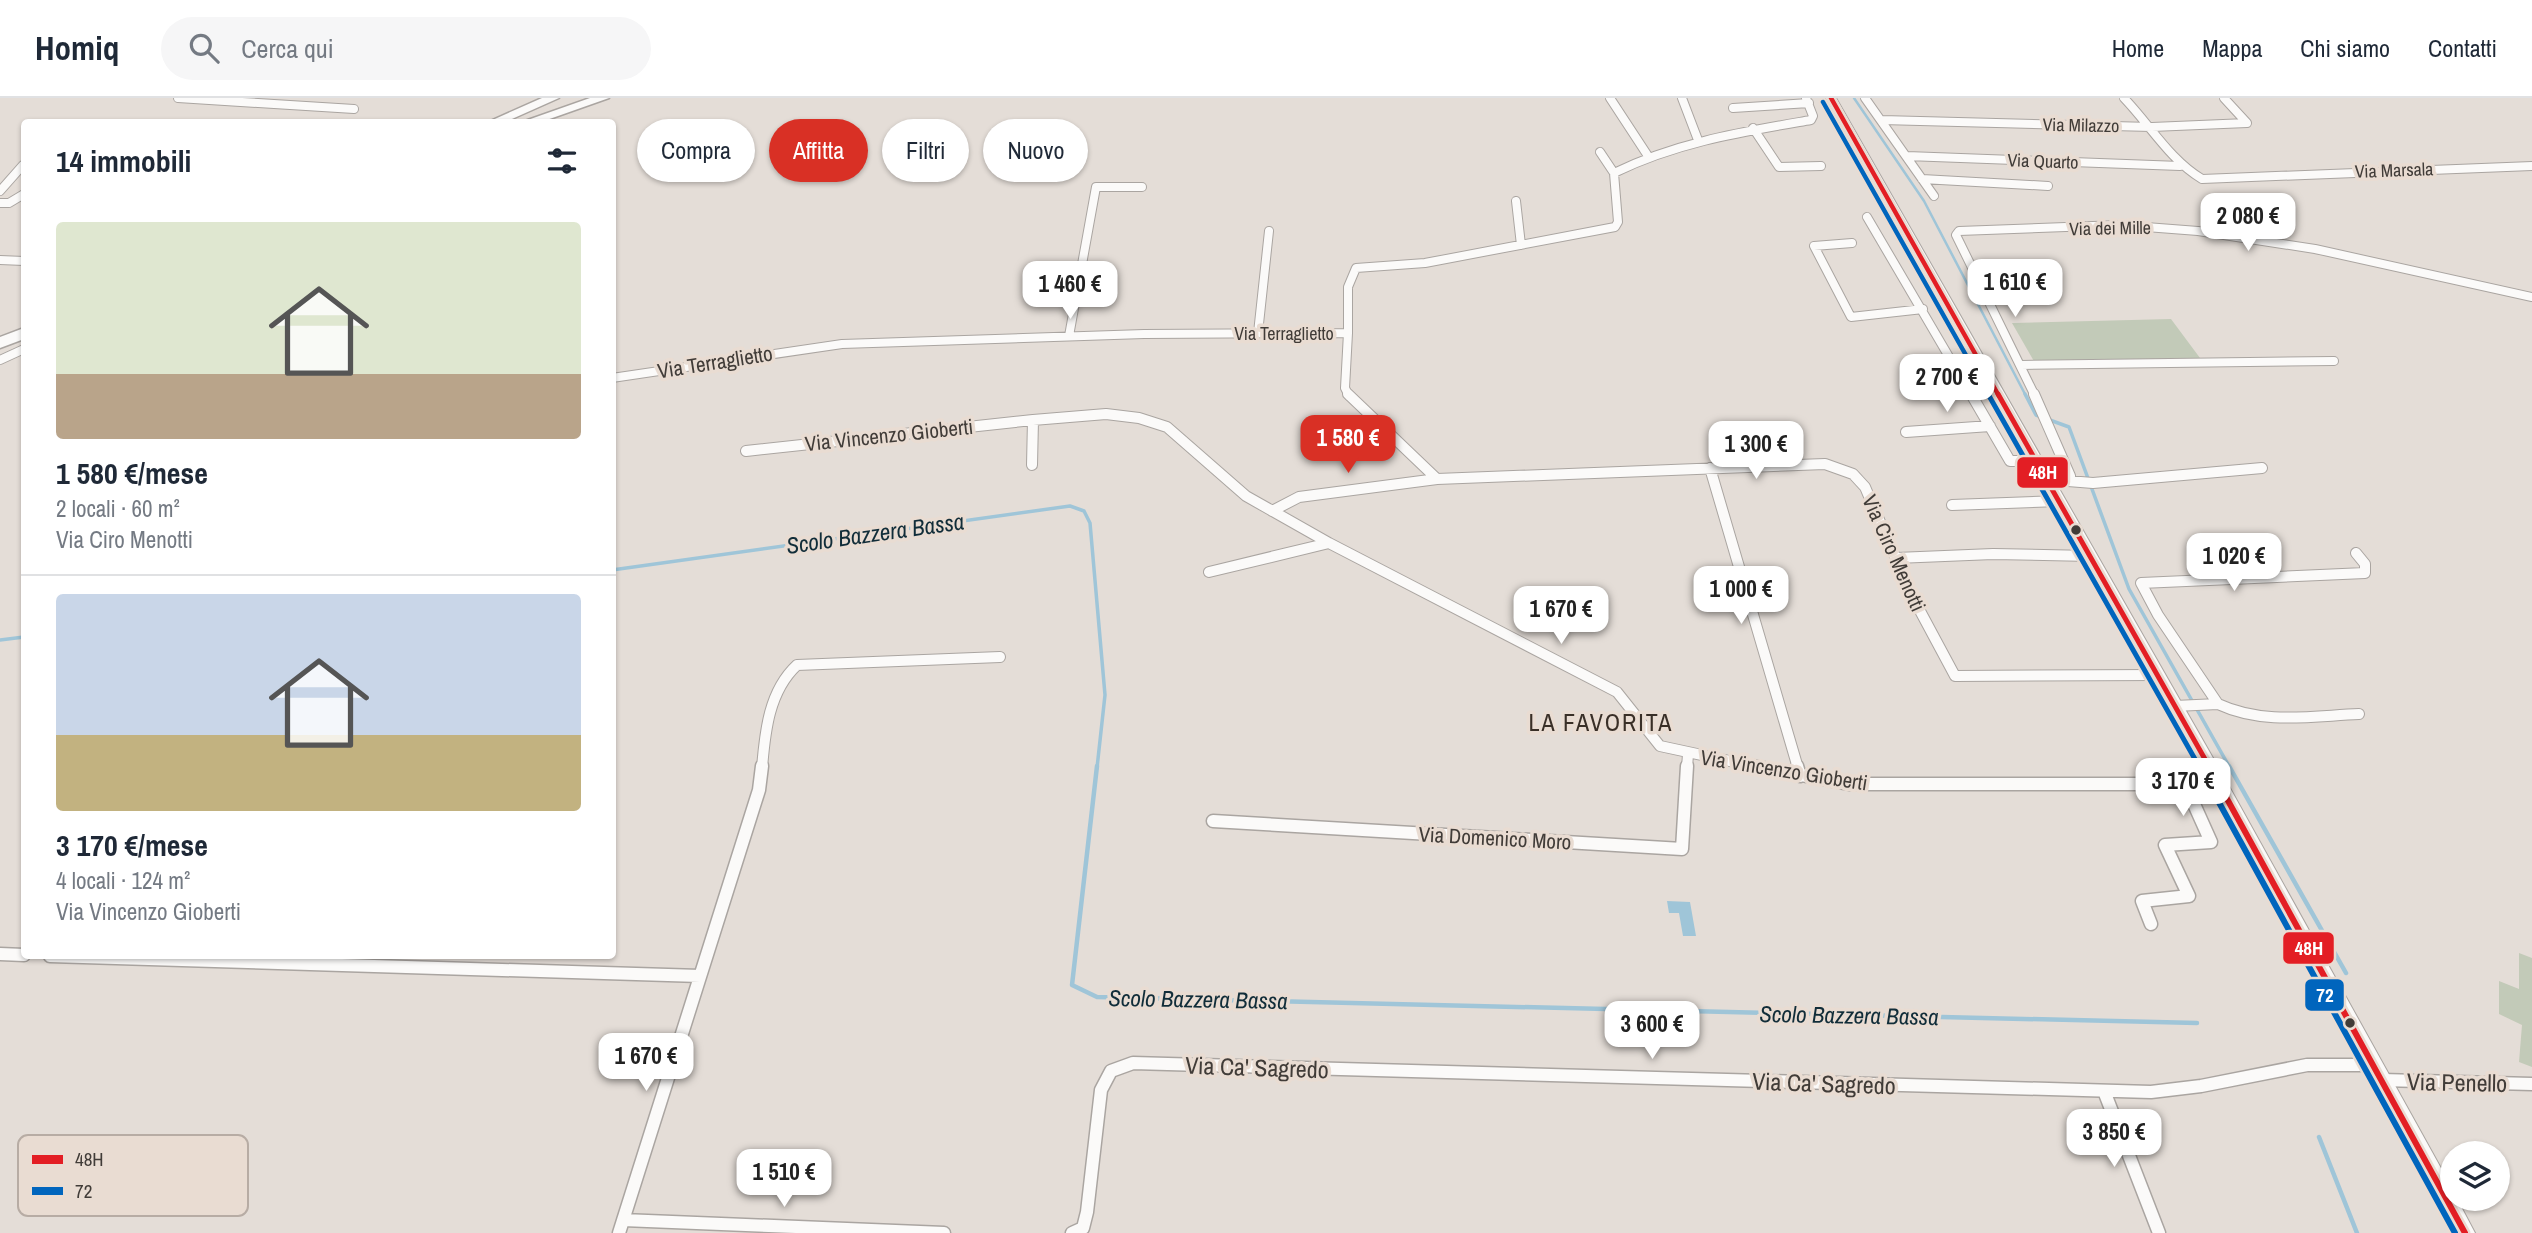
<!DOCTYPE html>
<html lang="it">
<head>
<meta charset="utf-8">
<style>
	:root { --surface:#fff; --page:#f6f6f7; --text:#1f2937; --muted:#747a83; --line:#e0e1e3; --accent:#d93025 }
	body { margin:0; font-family:"Archivo Narrow",sans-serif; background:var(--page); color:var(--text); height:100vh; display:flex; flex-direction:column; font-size:26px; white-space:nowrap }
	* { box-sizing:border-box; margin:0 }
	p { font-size:23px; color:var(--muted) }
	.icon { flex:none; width:38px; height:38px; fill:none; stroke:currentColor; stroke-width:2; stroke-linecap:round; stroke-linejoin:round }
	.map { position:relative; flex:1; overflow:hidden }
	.panel { position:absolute; left:21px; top:21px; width:595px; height:840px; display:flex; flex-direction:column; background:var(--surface); border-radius:7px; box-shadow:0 2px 5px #0004 }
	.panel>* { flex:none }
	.banner { position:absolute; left:637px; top:21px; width:665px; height:63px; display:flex; gap:14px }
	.fabs { position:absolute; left:2440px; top:1043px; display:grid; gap:14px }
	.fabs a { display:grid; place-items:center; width:70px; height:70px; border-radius:50%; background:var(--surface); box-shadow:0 2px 5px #0004; font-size:35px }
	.price { position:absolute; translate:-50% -60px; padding:0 16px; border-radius:14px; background:#fff; color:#222; font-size:23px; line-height:46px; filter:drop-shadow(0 2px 4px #0008) }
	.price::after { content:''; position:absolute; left:50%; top:42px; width:21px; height:16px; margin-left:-10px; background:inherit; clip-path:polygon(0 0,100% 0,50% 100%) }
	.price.on { background:var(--accent); color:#fff }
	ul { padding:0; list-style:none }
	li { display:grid; align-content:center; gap:14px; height:371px; padding:0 35px }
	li+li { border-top:2px solid var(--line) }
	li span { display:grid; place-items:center; height:217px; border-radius:7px; color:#555 }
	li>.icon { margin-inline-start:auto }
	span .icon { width:126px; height:126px; fill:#fffc; stroke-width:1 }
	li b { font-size:30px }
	h2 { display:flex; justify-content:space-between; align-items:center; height:84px; padding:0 35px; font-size:30px }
	.tag { padding:0 24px; border-radius:32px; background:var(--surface); box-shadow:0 2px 5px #0004; font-size:24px; line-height:63px }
	.tag.on { background:var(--accent); color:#fff }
	header { display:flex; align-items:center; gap:42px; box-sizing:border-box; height:98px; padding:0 35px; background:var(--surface); border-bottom:2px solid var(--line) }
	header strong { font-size:33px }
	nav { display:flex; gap:38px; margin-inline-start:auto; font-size:24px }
	.search { width:490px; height:63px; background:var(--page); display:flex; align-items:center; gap:18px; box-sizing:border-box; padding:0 24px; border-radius:38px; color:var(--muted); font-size:26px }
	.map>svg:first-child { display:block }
	.green { fill:#c2cab8 }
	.water { fill:#9fc5d8 }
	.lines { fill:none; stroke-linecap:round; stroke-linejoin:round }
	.stream-far2 { stroke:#9fc5d8; stroke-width:2.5 }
	.stream-far1 { stroke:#9fc5d8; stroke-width:3.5 }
	.stream { stroke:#9fc5d8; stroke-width:4.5 }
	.street-far2-casing { stroke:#aaa5a1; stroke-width:10 }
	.street-far1-casing { stroke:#aaa5a1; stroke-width:12 }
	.street-casing { stroke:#aaa5a1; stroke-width:15 }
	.primary-casing { stroke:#aaa5a1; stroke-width:2 }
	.highway-casing { stroke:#aaa5a1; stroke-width:3 }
	.street-far2 { stroke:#fbfaf9; stroke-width:8 }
	.street-far1 { stroke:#fbfaf9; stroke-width:10 }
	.street { stroke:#fbfaf9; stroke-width:12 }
	.primary { fill:#fbfaf9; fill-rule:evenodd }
	.highway { fill:#fbfaf9; fill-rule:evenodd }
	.bus-1-far2-casing { stroke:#e9dcd2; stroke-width:9 }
	.bus-1-far1-casing { stroke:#e9dcd2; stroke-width:10 }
	.bus-1-casing { stroke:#e9dcd2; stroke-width:11 }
	.bus-2-far2-casing { stroke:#e9dcd2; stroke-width:9 }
	.bus-2-far1-casing { stroke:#e9dcd2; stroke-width:10 }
	.bus-2-casing { stroke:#e9dcd2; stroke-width:11 }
	.bus-1-far2 { stroke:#e31e24; stroke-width:4.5 }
	.bus-1-far1 { stroke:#e31e24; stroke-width:5 }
	.bus-1 { stroke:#e31e24; stroke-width:6 }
	.bus-2-far2 { stroke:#0065bd; stroke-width:4.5 }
	.bus-2-far1 { stroke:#0065bd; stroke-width:5 }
	.bus-2 { stroke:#0065bd; stroke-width:6 }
	.bus-dot { fill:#413c38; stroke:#e9dcd2; stroke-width:2.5 }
	.labels { text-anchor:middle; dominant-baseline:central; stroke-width:7; stroke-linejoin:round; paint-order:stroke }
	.far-street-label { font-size:18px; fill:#413c38; stroke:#e9dcd2 }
	.street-label { font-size:21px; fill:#413c38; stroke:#e9dcd2 }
	.water-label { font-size:23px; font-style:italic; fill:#112d39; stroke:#e9dcd2 }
	.quarter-label { font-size:24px; letter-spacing:2px; fill:#392f27; stroke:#e9dcd2 }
	.near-street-label { font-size:24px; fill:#413c38; stroke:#e9dcd2 }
	.key { fill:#e9dcd2; stroke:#b7aca4; stroke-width:2 }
	.key-label { font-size:19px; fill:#413c38 }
	.line-badge { stroke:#e9dcd2; stroke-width:2.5 }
	.badge-label { font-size:19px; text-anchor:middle; font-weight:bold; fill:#fff }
</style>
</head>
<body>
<header>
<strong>Homiq</strong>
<div class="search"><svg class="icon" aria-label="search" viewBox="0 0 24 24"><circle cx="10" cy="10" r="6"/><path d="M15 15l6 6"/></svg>Cerca qui</div>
<nav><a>Home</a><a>Mappa</a><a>Chi siamo</a><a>Contatti</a></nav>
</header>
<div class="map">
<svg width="2532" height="1135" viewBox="0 0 2532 1135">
	<rect width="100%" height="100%" fill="#e4ddd7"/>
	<!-- green -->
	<path class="green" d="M2171,221L2200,260L2035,265L2012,225Z
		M2519,855L2532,860V969L2519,964L2522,927L2499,916V883L2519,891Z"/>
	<!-- water -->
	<path class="water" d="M1667,803L1690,804L1696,838H1683L1679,815H1669Z"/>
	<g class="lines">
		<!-- stream-far2 -->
		<path class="stream-far2" d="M1854,0L1924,103L2026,298"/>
		<!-- stream-far1 -->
		<path class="stream-far1" d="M2025,296L2036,317L2069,329L2129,491L2230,670
			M612,472L1070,408L1084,413L1090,425L1105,597L1097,670
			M0,542L24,539"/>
		<!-- stream -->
		<path class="stream" d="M1097,668L1072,887L1097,899L2197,925
			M2229,668L2346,875
			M2319,1039L2357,1135"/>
		<defs>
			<path id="street-far2" d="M178,0L354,11
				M1610,0L1648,58
				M1682,0L1698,42
				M1865,0L1934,98
				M2124,0C2150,27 2170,62 2202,81L2532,68
				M1733,10L1809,5
				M1882,22L2152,29L2247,25L2224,0
				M1753,30L1779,69L1821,68
				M1600,54L1614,75
				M1907,58L2180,68
				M1922,81L2048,88
				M0,93L23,67
				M1516,103L1521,147
				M0,105H9L24,96
				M1867,119L1972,298
				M1852,145L1814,148L1851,219L1923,211
				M0,162L24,163
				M1258,235L1269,133
				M1348,235L1345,290L1349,298
				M1069,238L1096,89H1142
				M0,262L24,251
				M2021,267L2334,263
				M612,280L842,246L1144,236L1348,235V189L1356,170L1425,165L1615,129L1618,124L1614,75C1677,44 1742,34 1811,22L1813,18L1806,0
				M2035,298L1956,137L1959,133L2120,127L2198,133L2315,151L2532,199"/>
			<path id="street-far1" d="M1348,296L1437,381L1825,366L1853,376L1865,389L1911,496L1955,578L2158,577
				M1971,296L2010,363H2037
				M2034,296L2070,378L2063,384L2049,385
				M1906,334L1990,328
				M746,353L1033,322L1106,316L1139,320L1167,329L1246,398L1329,445L1617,594L1660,648L1762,670
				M1032,367L1033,322
				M1710,370L1798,670
				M2068,383L2093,385L2262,370
				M1952,407L2059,403
				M1272,413L1299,399L1437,381
				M2356,455L2365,466V475L2141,485L2158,517L2218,606C2263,627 2311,618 2359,616
				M1896,460L1993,456L2091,458
				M1209,474L1329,445
				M2175,608L2218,606
				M762,670C765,633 769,593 797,567L1000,559
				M1687,670L1688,656"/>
			<path id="street" d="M1753,668L1849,686H2219
				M1797,668L1800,678
				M1213,723L1682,751L1687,668
				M2151,826L2142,803L2189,798L2165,747L2211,744L2185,686
				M0,856L24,857
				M50,858L700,878
				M2382,982L2532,986
				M2104,993L2159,1135
				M623,1122L944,1135
				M619,1135L759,692L762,668
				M1072,1135L1083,1130L1087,1114L1101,992L1111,973L1133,965L2151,994L2201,988L2307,967H2373"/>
			<path id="primary" d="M1826,0H1836L2225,681L2452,1090V1101H2457L2475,1135H2454L2213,691Z"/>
			<path id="highway" d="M542,0H559L505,24H488Z
				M590,0H609L541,24H522Z
				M24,230V241L0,250V239Z"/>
		</defs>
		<!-- street-far2 casing -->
		<use href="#street-far2" class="street-far2-casing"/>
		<!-- street-far1 casing -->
		<use href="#street-far1" class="street-far1-casing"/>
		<!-- street casing -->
		<use href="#street" class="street-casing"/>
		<!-- primary casing -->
		<use href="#primary" class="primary-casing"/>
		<!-- highway casing -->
		<use href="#highway" class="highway-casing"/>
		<!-- street-far2 -->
		<use href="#street-far2" class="street-far2"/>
		<!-- street-far1 -->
		<use href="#street-far1" class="street-far1"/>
		<!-- street -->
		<use href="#street" class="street"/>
		<!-- primary -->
		<use href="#primary" class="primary"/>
		<!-- highway -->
		<use href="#highway" class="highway"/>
		<defs>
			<path id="bus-1-far2" d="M1831,0L1999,298"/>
			<path id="bus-1-far1" d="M1998,296L2210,670"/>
			<path id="bus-1" d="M2209,668L2465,1135"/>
			<path id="bus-2-far2" d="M1823,4L1989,298"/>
			<path id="bus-2-far1" d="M1988,296L2200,670"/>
			<path id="bus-2" d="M2199,668L2455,1135"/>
		</defs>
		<!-- bus-1-far2 casing -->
		<use href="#bus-1-far2" class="bus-1-far2-casing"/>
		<!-- bus-1-far1 casing -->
		<use href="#bus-1-far1" class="bus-1-far1-casing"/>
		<!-- bus-1 casing -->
		<use href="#bus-1" class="bus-1-casing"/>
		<!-- bus-2-far2 casing -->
		<use href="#bus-2-far2" class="bus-2-far2-casing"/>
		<!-- bus-2-far1 casing -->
		<use href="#bus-2-far1" class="bus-2-far1-casing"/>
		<!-- bus-2 casing -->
		<use href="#bus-2" class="bus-2-casing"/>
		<!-- bus-1-far2 -->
		<use href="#bus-1-far2" class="bus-1-far2"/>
		<!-- bus-1-far1 -->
		<use href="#bus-1-far1" class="bus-1-far1"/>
		<!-- bus-1 -->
		<use href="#bus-1" class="bus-1"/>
		<!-- bus-2-far2 -->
		<use href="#bus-2-far2" class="bus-2-far2"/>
		<!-- bus-2-far1 -->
		<use href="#bus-2-far1" class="bus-2-far1"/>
		<!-- bus-2 -->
		<use href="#bus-2" class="bus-2"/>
	</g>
	<!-- markers -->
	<g class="bus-dot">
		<circle cx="2076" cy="432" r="6"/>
		<circle cx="2350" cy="925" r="6"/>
	</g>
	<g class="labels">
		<!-- far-street labels -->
		<g class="far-street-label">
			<text transform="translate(2081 27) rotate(1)">Via Milazzo</text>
			<text transform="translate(2043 63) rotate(2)">Via Quarto</text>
			<text transform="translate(2394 72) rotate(-2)">Via Marsala</text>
			<text transform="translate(2110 130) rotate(-1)">Via dei Mille</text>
			<text x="1284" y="235">Via Terraglietto</text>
		</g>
		<!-- street labels -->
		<g class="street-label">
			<text transform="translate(715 264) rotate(-9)">Via Terraglietto</text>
			<text transform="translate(889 337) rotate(-6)">Via Vincenzo Gioberti</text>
			<text transform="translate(1894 455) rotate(66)">Via Ciro Menotti</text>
			<text transform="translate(1784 672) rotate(9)">Via Vincenzo Gioberti</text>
			<text transform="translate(1495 740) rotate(3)">Via Domenico Moro</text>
		</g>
		<!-- water labels -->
		<g class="water-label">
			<text transform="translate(875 435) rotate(-8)">Scolo Bazzera Bassa</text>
			<text transform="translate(1198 901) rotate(1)">Scolo Bazzera Bassa</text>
			<text transform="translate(1849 917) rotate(1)">Scolo Bazzera Bassa</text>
		</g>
		<!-- quarter labels -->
		<g class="quarter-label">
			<text x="1601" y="624">LA FAVORITA</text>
		</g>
		<!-- near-street labels -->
		<g class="near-street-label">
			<text transform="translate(1257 969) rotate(2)">Via Ca' Sagredo</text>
			<text transform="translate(2457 984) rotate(1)">Via Penello</text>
			<text transform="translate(1824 985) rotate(2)">Via Ca' Sagredo</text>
		</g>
	</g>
	<!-- legend -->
	<rect x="18" y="1037" width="230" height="81" rx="10" class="key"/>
	<rect x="32" y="1057" width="31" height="9" fill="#e31e24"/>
	<rect x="32" y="1089" width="31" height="8" fill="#0065bd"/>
	<g class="key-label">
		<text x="75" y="1068">48H</text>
		<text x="75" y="1100">72</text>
	</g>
	<g class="line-badge">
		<rect x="2016" y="358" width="53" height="33" rx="7" fill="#e31e24"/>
		<rect x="2282" y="833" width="53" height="34" rx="7" fill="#e31e24"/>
		<rect x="2304" y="880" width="41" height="34" rx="7" fill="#0065bd"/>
	</g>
	<g class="badge-label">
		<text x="2043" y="381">48H</text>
		<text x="2309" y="857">48H</text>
		<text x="2325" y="904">72</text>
	</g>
</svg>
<div class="fabs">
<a><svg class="icon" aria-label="layers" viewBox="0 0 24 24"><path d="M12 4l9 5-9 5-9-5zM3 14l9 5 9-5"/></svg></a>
</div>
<b class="price" style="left:2248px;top:155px">2 080 €</b>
<b class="price" style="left:2015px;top:221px">1 610 €</b>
<b class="price" style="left:1070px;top:223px">1 460 €</b>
<b class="price" style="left:1947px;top:316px">2 700 €</b>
<b class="price on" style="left:1348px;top:377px">1 580 €</b>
<b class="price" style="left:1756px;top:383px">1 300 €</b>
<b class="price" style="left:2234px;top:495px">1 020 €</b>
<b class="price" style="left:1741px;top:528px">1 000 €</b>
<b class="price" style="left:1561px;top:548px">1 670 €</b>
<b class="price" style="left:2183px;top:720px">3 170 €</b>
<b class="price" style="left:1652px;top:963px">3 600 €</b>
<b class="price" style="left:646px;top:995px">1 670 €</b>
<b class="price" style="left:2114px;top:1071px">3 850 €</b>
<b class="price" style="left:784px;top:1111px">1 510 €</b>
<div class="banner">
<a class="tag">Compra</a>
<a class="tag on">Affitta</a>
<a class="tag">Filtri</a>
<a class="tag">Nuovo</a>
</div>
<section class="panel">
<h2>14 immobili<svg class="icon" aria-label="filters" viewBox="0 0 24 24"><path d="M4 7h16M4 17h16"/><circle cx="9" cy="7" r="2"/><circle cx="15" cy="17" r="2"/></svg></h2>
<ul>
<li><span style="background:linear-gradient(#dfe7d0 70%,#b9a48a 0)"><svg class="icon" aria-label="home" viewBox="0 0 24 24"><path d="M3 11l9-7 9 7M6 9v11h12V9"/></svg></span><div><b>1 580 €/mese</b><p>2 locali · 60 m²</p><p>Via Ciro Menotti</p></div></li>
<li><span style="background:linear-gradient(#c9d6e8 65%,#c2b280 0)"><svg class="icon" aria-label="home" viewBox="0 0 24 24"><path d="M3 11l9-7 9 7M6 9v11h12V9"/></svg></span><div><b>3 170 €/mese</b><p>4 locali · 124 m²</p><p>Via Vincenzo Gioberti</p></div></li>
</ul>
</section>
</div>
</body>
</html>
